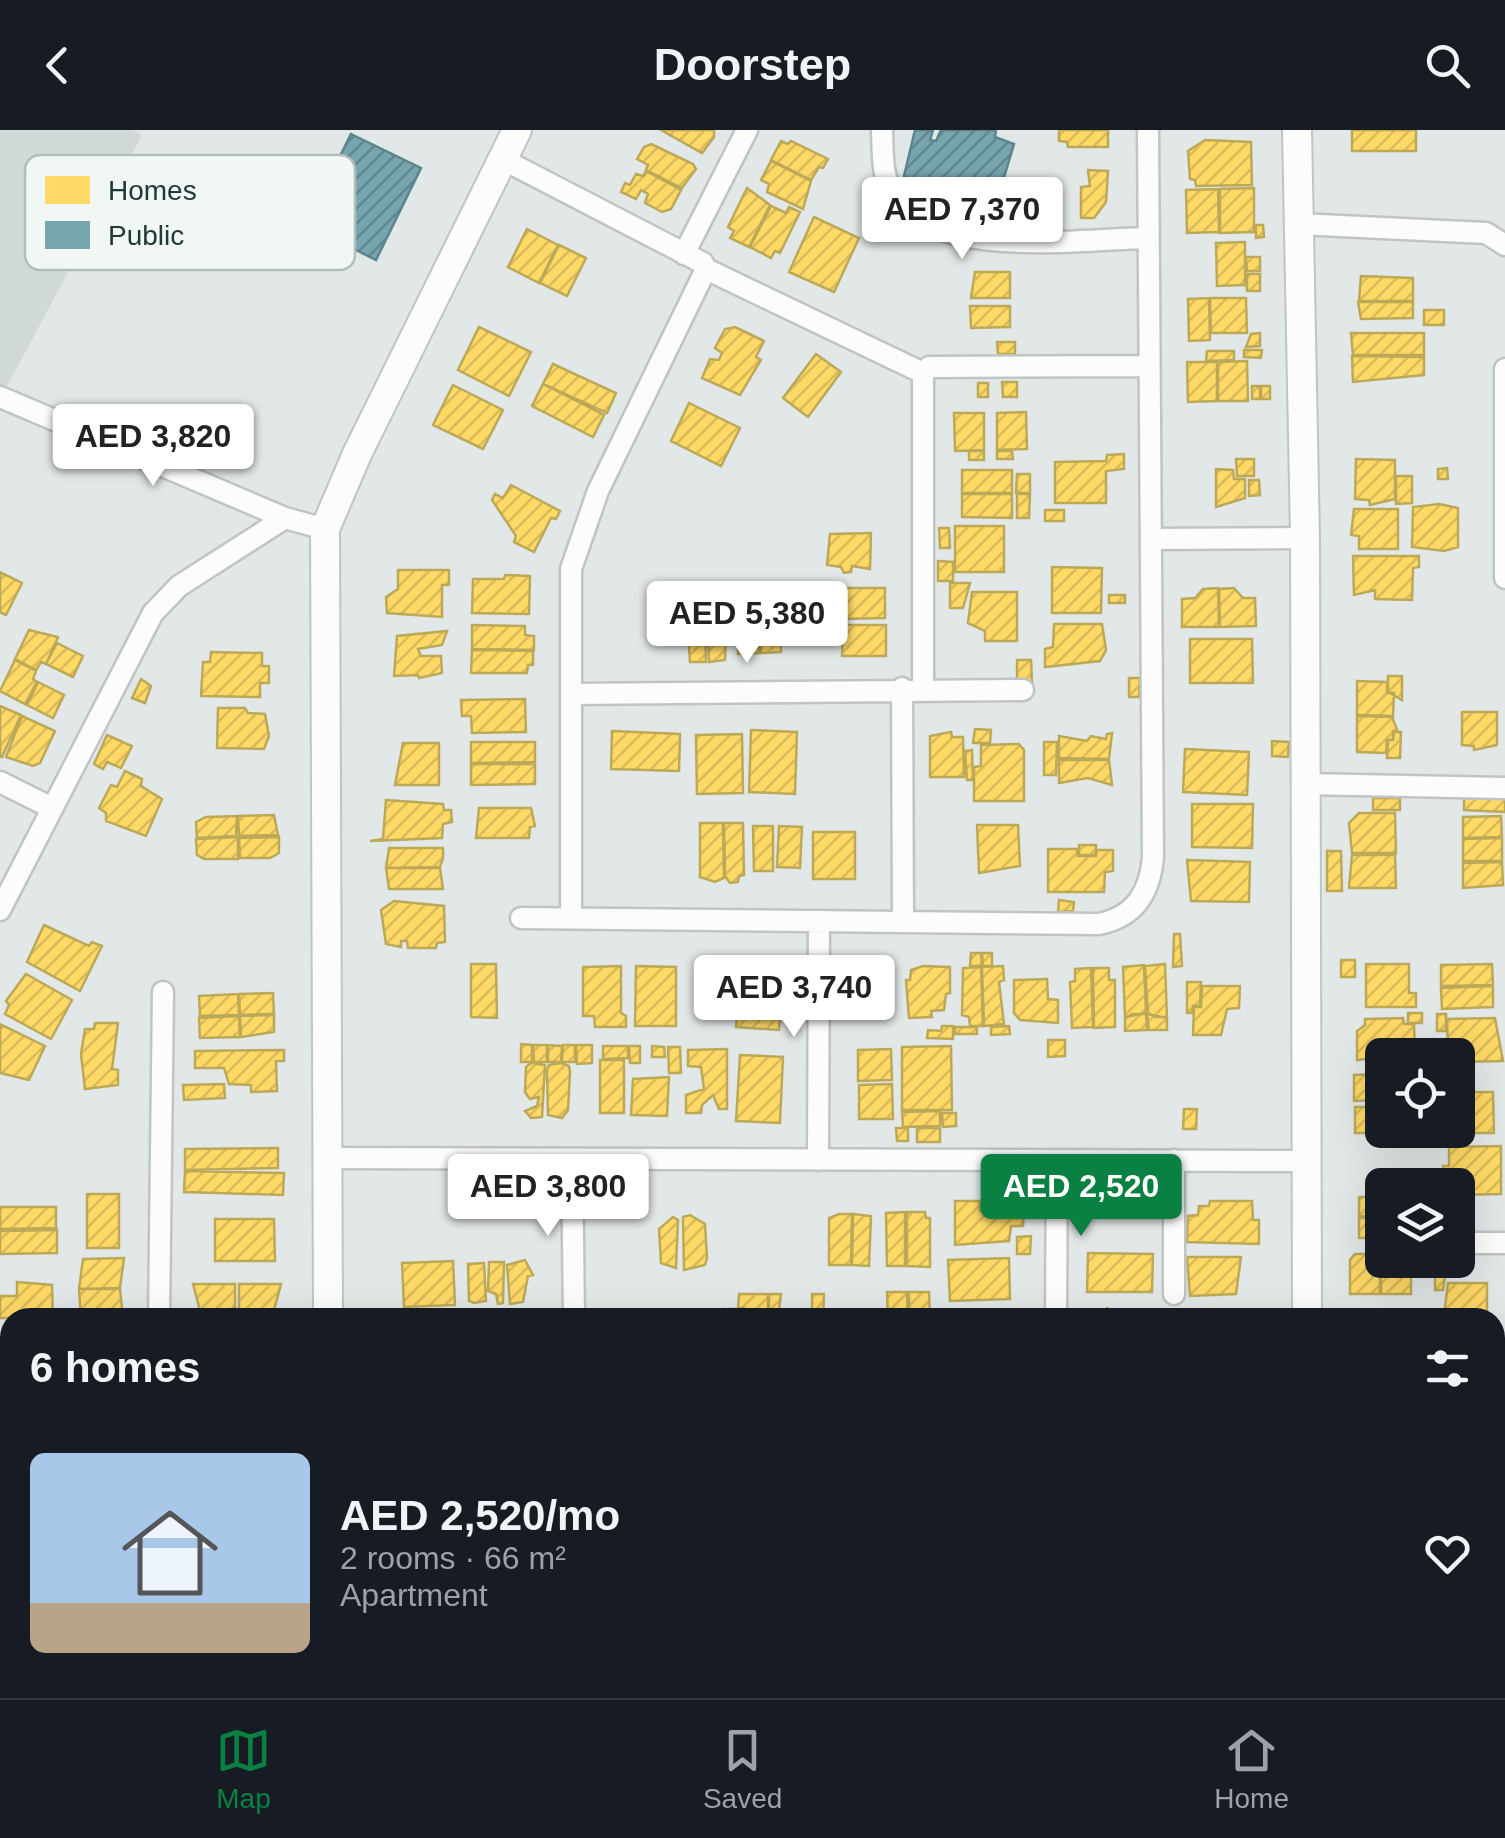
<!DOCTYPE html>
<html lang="en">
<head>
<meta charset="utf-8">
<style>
	:root { --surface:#171b24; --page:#20242c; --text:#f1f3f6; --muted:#9ea1a6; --line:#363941; --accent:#0b8043 }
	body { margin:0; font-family:Helvetica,sans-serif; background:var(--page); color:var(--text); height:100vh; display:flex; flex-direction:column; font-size:38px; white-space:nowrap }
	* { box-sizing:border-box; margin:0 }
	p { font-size:32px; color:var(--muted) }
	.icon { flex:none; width:55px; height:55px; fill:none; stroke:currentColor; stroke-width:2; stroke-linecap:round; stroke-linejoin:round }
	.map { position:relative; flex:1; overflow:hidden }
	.drawer { position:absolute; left:0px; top:1178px; width:1505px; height:392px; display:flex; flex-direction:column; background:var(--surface); border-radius:30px 30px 0 0; box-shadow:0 10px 40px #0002 }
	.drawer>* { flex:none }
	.controls { position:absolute; left:1365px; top:908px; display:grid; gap:20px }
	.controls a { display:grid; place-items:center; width:110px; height:110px; border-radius:15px; background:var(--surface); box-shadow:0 10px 40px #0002; font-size:50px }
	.price { position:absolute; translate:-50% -85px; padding:0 22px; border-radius:10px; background:#fff; color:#222; font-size:32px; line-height:65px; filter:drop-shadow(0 2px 5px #0008) }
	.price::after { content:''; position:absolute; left:50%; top:60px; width:30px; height:22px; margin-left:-15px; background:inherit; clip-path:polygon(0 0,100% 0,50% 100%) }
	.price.on { background:var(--accent); color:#fff }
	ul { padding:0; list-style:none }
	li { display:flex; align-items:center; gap:30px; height:250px; padding:0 30px }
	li+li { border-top:2px solid var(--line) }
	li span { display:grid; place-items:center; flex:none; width:280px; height:200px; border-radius:15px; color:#555 }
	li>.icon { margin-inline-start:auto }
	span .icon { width:120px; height:120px; fill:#fffc; stroke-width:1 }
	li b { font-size:42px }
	h2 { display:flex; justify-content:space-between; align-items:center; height:120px; padding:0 30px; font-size:42px }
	header { display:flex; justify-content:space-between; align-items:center; height:130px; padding:0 30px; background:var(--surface); font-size:45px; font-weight:700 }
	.dock { display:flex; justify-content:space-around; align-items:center; height:140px; border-top:2px solid var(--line); background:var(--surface); font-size:28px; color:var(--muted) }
	.dock a { display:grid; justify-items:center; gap:5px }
	.dock .on { color:var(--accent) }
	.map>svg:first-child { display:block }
	.built { fill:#d0d9d7 }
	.homes { fill:url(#homes-hatch); stroke:#bca958; stroke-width:2.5 }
	.public { fill:url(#public-hatch); stroke:#5c858c; stroke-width:2.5 }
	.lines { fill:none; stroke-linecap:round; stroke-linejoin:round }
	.street-casing { stroke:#bfc4c4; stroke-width:25 }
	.secondary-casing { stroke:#bec5c4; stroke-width:32 }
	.street { stroke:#fbfcfb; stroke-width:20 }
	.secondary { stroke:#fbfcfb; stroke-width:28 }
	.key { fill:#f0f7f5; stroke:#b2bebd; stroke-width:2.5 }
	.key-label { font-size:28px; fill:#213939 }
</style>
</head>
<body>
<header><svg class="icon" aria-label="back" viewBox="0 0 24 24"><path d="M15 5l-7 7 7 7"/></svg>Doorstep<svg class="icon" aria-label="search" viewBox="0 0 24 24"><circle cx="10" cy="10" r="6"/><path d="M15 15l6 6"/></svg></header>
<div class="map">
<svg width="1505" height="1568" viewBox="0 0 1505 1568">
	<defs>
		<pattern id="homes-hatch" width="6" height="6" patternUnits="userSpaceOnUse" patternTransform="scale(2.5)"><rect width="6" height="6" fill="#ffd966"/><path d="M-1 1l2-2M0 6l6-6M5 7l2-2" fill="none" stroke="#dabb59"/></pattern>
		<pattern id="public-hatch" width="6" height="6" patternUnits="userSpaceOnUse" patternTransform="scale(2.5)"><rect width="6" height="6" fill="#76a5af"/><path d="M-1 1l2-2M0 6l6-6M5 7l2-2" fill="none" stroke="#60878f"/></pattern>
	</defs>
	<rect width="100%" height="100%" fill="#e2e8e7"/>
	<!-- built -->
	<path class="built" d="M0,0H132L142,5L0,269Z"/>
	<!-- homes -->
	<path class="homes" d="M661,0H714V7L702,23Z
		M1059,0H1108V17H1068L1067,12L1059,11Z
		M1352,0H1416V21H1352Z
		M1205,10L1251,12L1252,55L1196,56L1195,50L1190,49L1188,21Z
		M781,11L788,14L791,11L828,29L823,38L819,37L811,50L771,30Z
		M651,14L693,34L696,39L682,58L646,40L648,35L637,29L644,17Z
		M771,31L811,51L803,79L767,62L769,54L761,50Z
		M1088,40L1108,41L1106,72L1094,88H1081V57L1090,56Z
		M646,41L681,60L671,79L662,82L645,73L648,64L641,60L636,69L621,62L625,53L630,55L636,44L643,46Z
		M747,58L770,75L749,117L730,108L734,101L728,97Z
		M1254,58V102L1220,103V59Z
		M1218,59L1219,102L1187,103L1186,60Z
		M771,76L786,83L789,77L800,82L780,123L775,121L771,128L750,117Z
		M814,87L859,108L834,162L789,142Z
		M1256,95H1263L1264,107L1256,108Z
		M527,99L558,115L539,153L508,137Z
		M1245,112V155L1217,156L1216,113Z
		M559,115L586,128L567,166L540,153Z
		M1246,127H1260V141H1247Z
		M975,142H1010V168H971Z
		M1247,144H1260V161H1247Z
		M1361,146L1413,148V171H1359Z
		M1209,168L1210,210L1189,211L1188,169Z
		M1210,168H1246L1247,203H1211Z
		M1358,172H1413V188L1361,189Z
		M970,176H1010V197L971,198Z
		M1424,180H1444V195H1424Z
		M479,197L531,222L509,266L458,240Z
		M735,197L764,211L756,227L761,230L740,265L702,248L710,229L719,230L722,223L715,218L725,199Z
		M1260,203V216L1246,217L1251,204Z
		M1351,203H1424V225H1353Z
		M997,212H1015V224H998Z
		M1244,220H1262L1261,228L1244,227Z
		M1234,221V230L1206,231L1207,221Z
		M816,224L841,242L808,287L783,268Z
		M1352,226L1424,227V245L1353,252Z
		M1247,231L1248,271H1218V232Z
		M1187,232H1217V271L1188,272Z
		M553,234L616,263L607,283L543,254Z
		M1002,252H1017V267H1003Z
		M978,253H988V267H978Z
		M543,254L604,285L593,307L532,276Z
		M453,255L503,280L483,319L433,295Z
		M1252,256H1260V269H1252Z
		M1261,256H1270V269H1261Z
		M689,273L740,298L721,336L671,311Z
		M1026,282L1027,319L997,320V283Z
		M954,283H984V320L955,321Z
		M969,321H984V330H969Z
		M997,321H1012L1013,329H997Z
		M1124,324V339L1106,341V373H1055V332L1106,331L1107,325Z
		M1236,329H1254V346H1237Z
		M1356,329L1395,330V369L1370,375L1369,370L1355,369Z
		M1447,338L1448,349H1438V339Z
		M1216,339L1233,340L1234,349H1245V368L1216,377Z
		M962,340H1012V363H962Z
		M1017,344H1030V363H1016Z
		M1396,346H1412V373L1396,374Z
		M1249,350H1259L1260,365L1249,366Z
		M511,355L560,381L556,389L551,388L534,422L514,412L516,406L492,370L495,364L503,368Z
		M962,364H1012V388L962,387Z
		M1017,364H1030L1029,388H1017Z
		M1439,374L1458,378V417L1444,421L1412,417L1413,377Z
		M1354,379H1398V419H1359V406L1351,405Z
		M1045,380H1064V391H1045Z
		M955,396H1004V442H955Z
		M939,398H949L950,418H940Z
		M871,403L870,439L852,436L851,442L844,443L841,437L827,435L830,404Z
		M1353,426H1419V437L1413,438L1412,470L1375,469V460L1354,465Z
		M938,431L953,432V451H938Z
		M1052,437L1102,438L1101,483H1052Z
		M398,440H449V455H442V487L387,483L386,467L398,459Z
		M0,442L22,453L6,485L0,482Z
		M505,445L530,446L529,484L472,483L473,449H504Z
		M950,453H970L963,478H950Z
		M842,458H885V488L841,489Z
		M1218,458L1219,497H1182V469L1195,468L1203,459Z
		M1234,458L1243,468H1255L1256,496L1220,497L1219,459Z
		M972,462H1017V511H985V501L968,493Z
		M1109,465H1125V473H1109Z
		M779,472L781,522L761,523L760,474Z
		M739,473H759V523L738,524Z
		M727,474L725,530L709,532L707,476Z
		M704,475L706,532H690L686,476Z
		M1054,494H1102L1106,520L1100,531L1045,537V519L1053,517Z
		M472,495L525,496V505L534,506V520L472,519Z
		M843,495H886V526H842Z
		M29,500L58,507L46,534L41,532L36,540L15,529Z
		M447,501L442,515L418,519L421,526H441L442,543L419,548L418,545L394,546L397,506Z
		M1190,509H1252L1253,553H1190Z
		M57,513L83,526L73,547L46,534Z
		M472,520L533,521V535H528L527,543H471Z
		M211,522L262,523V536H269V553H260V567L201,566L203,532H210Z
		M15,530L36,541L33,549L37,552L25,574L0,561Z
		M1017,530H1031L1032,553L1017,554Z
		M1388,546H1402V570L1388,562Z
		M1129,548H1140L1139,567H1129Z
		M141,549L151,556L145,573L132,568Z
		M1357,551L1387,552V563H1394L1393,586L1357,585Z
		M38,552L64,565L53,588L27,575Z
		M525,569L526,602L472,603L471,586H462L461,570Z
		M0,576L21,585L2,627L0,626Z
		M218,578H245L248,583L265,584L269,606L264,619L217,618Z
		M1462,582H1497V615L1474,620V616L1462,615Z
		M22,586L55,601L40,633L33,636L6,627Z
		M1357,586L1392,587L1398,602L1393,601V610H1387L1386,623L1357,622Z
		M975,599L991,600L990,613H973Z
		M751,600L797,602L795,664L749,662Z
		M612,601L680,604L679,641L611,639Z
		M951,602L952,607H963L964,647H930V606Z
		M1394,602H1401L1400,628H1387L1388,610H1393Z
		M1112,603L1109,629L1059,628V606L1087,611L1091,606L1106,609L1107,604Z
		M742,604L743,663L697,664L696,605Z
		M107,605L132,616L121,638L107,632L103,639L94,634Z
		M1272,611L1289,612L1288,627L1272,626Z
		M471,612H535V632L471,633Z
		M1044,612H1057L1056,645H1044Z
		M403,613H439V655H395Z
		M1019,614L1024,620V671H974V637L981,636V615Z
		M1185,619L1249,622L1247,665L1183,662Z
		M972,620L973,650H967L965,621Z
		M1059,630H1109L1112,655L1088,648L1059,653Z
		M471,634H535V654L471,655Z
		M125,641L142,649L141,656L162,669L146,706L106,691V683L99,678L111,655L117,657Z
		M1373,668H1400V680H1373Z
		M1464,668H1505V682L1464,680Z
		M386,670L443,674L444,680H451L452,692L443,694L442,708L370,711L383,709Z
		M1192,674H1253L1252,718L1192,717Z
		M479,678H531L535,696L530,697L529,708H476Z
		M1359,683H1395L1396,723H1352L1349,693Z
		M274,685L278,705L239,706L238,686Z
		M237,686L236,706L197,708L196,692L206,687Z
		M1501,686L1502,707L1463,708V687Z
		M700,693H723L724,748L715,752L700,747Z
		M724,693H743L744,745L739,746L738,752L730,753L725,746Z
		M977,695H1018L1020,736L979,743Z
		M753,696H773V741H754Z
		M779,696L802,697L800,738L777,737Z
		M813,702H855V749H813Z
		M238,707V729H204L197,725L196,709Z
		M279,707V723L270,728H240L239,708Z
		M1502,708V731H1463V709Z
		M1079,715H1096V725H1079Z
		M389,718H443V728L440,737L386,738Z
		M1048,719H1077L1078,726H1096L1097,720H1113V741L1105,742L1104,762H1048Z
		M1327,721H1341L1342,761H1327Z
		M1352,725H1395L1396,758H1349Z
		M1187,730L1250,732L1249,772L1191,771Z
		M1502,732L1503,755L1463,758V733Z
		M386,738H440L443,759H389Z
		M1059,770L1074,772L1073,781L1058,782Z
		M394,771L444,776L445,812L437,813L436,818H408L407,811H401V817L386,814L381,780Z
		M44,795L89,816L92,812L102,816L80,861L27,832Z
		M1174,804H1180L1182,836L1173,837Z
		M971,823H981L982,836H970Z
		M982,823H992V836H983Z
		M1341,830H1355V847H1341Z
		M471,834H496L497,888L471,887Z
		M1165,834L1167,887H1156L1148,883L1145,836Z
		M1366,834H1409V863H1416V877H1366Z
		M1492,834L1493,855L1441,856V835Z
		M1144,835L1146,883L1125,887L1123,837Z
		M621,836V883L626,886V897H595L594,886H583V837Z
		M636,836L676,837V896H635Z
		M923,836L950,837V863L946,864L944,880L931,881L932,887L909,888L906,850H910L911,840Z
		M1003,836L1004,850L999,852L1004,894L984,896L982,837Z
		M981,837L983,896H970L969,887L962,885L963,838Z
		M1091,838L1093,897L1072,898L1070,852L1075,851V839Z
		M1093,838H1109V850H1115V897L1094,898Z
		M741,840L783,841L779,900L736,897Z
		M26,844L72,870L51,909L5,884L9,875L6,871Z
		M1047,849L1048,869L1058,870V893L1020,890L1014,883V850Z
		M1187,852H1201L1200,876H1193L1192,883H1187Z
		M1202,856H1240L1239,878L1227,879L1221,905H1193L1194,877H1201Z
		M1493,856V877L1442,879L1441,858Z
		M273,863L274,884L240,885L239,864Z
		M238,864L239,885L200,886L199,866Z
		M1408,883H1422V893H1408Z
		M1132,884H1146L1147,900L1125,901V889Z
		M1147,884L1167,888V900H1149Z
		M1437,884H1446V901H1437Z
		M274,885V902L241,907L240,886Z
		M239,886L240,907L200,908L199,888Z
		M1403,888L1404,894H1414L1415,923L1357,930V901L1365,895V889Z
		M1495,888L1503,931L1458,932V925H1448L1447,889Z
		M95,893H118L112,939L118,940V955L85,959L81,924L85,899H94Z
		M0,894L45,916L29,950L0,943Z
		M942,896H953V909L927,908L928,900L941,901Z
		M1009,896L1010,904L991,905V897Z
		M955,897H977V904H955Z
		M1048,910H1065V926L1048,927Z
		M521,914L532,915V932H521Z
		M533,915H547V932H534Z
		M548,915L562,916L561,932H548Z
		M563,915H575V932H562Z
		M576,915H592V933L577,934Z
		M603,916H628V928L603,929Z
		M629,916H640V933H630Z
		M652,916L664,917L665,927H652Z
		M951,916L952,980H902V917Z
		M668,917H680L681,943H669Z
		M727,919V979H719L713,965L702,975L701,983H686V965L704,959L701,937L688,936V920Z
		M891,919L892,950L858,951V920Z
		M284,920V931H276L277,961L251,962V955L229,954L224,938H195V921Z
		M740,925L783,927L780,993L736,991Z
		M600,930H624V983H600Z
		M531,933L545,935L542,987L531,988L525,981L537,976L539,967L530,969L525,962L526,937Z
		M561,933L569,936L570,942L568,980L562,988L548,985L547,940L549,935Z
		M1382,944V970L1354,971V945Z
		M669,947L667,986L631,985L633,949Z
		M224,954L225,968L184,970L183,955Z
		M892,954L893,989H859V955Z
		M1458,962H1493L1494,1003H1452L1458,1000Z
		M1355,977H1382V1000L1406,1003H1355Z
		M1184,979H1197L1196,999H1183Z
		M940,981V996L903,997L902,982Z
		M942,983H956V996L943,997Z
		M896,998H908V1011H897Z
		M917,998H940V1012H917Z
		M1501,1016V1064L1458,1065V1055H1449V1043H1443V1036H1449V1017Z
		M278,1018V1038L185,1040V1019Z
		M185,1041L284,1043L283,1065L184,1062Z
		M87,1064H119V1118H87Z
		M1359,1067H1382V1087L1359,1086Z
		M955,1071H980V1081H1024L1023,1096H1011L1009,1111L955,1115Z
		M1210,1071H1252L1253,1090H1259V1114L1187,1112L1188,1086L1198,1085L1199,1076H1209Z
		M0,1077H56V1098L0,1099Z
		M905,1082V1136H887L886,1083Z
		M907,1082H925L926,1088H930V1137L907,1136Z
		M839,1084H852L851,1135H829V1088Z
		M853,1084L871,1086L869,1136L852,1135Z
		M690,1085L705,1094L707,1128L705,1135L684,1140L683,1087Z
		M673,1087L678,1090L676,1138L661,1133L659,1099Z
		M1359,1088H1382V1108H1359Z
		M215,1089H274L275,1131H215Z
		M57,1100V1123L0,1124V1101Z
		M1031,1106L1030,1124H1017V1107Z
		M1088,1123L1153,1124L1152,1162H1087Z
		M1355,1124H1380V1164H1350V1130Z
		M1381,1124L1382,1130H1411V1164H1381Z
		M1187,1127H1241L1236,1164L1190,1166Z
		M124,1128L120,1158L79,1159L83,1129Z
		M1009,1128L1010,1169L950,1171L948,1130Z
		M525,1130L533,1145L528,1146L523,1172L510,1174L507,1135Z
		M453,1131L455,1175L404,1177L402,1133Z
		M489,1132H504L503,1173L498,1174L496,1164L488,1161Z
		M484,1133L486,1171L474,1173L469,1171L468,1134Z
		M1445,1145L1443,1160H1435V1146Z
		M17,1152L52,1155L53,1188H0V1166H17Z
		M1448,1153H1487V1185H1444Z
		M193,1154H235V1188H202Z
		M239,1154H281L272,1188H239Z
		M79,1159H120L123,1188H81Z
		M887,1162H907L908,1188H888Z
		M909,1162H929L930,1188H909Z
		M739,1164H768V1184H745L744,1178H738Z
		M769,1164H781L778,1188H769Z
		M812,1164H824L823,1188H812Z
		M1107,1178L1117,1184L1143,1188H1100Z
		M723,1179H744V1185L762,1188H716Z
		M1362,1183H1385L1406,1188H1362Z
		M5,1202H10V1245H0Z
		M1495,1244L1497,1298L1495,1299Z
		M8,1258L10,1297H0V1272Z
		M1495,1305H1504V1321H1495Z
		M0,1308H10V1349H0Z
		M219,1560H275V1567L219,1568Z
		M404,1560H444V1568H403Z
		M529,1560H573V1568H529Z
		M871,1560H893V1568H871Z"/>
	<!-- public -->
	<path class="public" d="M915,0H933L930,10L936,11L941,0H996L995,7L1014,14L994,81L969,72L972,80L944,69L945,64L904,46Z
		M351,4L421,38L376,130L306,95Z"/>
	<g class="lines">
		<defs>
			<path id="street" d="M882,0C883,24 881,47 895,68C938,130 1081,109 1148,108
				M502,29L703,133L706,139L598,361L571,439V788
				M1299,94L1486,103L1505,115
				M684,124L747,0
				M706,139L923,243
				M1505,239V448
				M0,267L285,388L325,399
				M1151,409L1305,408
				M902,558L903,792
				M923,558V243L929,237L1149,236
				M571,564L1023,560
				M0,652L52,678
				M1306,654L1505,658
				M0,780L153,483L179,456L285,388
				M521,788L1099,794C1135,787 1150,762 1153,727L1148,0
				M328,1028L1308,1031
				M572,1029L574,1188
				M818,1030L819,791
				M1174,1030V1164
				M1458,1113H1505
				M159,1188L163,862
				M1056,1188L1057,1030
				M1495,1351H1505
				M0,1377H10
				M1054,1560V1568"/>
			<path id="secondary" d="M1297,0L1305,408L1307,1188
				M328,1188L325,399L357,324L517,0
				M328,1560V1568
				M1305,1568V1560"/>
		</defs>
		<!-- street casing -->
		<use href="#street" class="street-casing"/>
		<!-- secondary casing -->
		<use href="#secondary" class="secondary-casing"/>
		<!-- street -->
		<use href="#street" class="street"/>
		<!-- secondary -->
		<use href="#secondary" class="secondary"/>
	</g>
	<!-- legend -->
	<rect x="25" y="25" width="330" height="115" rx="15" class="key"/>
	<rect x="45" y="46" width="45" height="28" fill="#ffd966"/>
	<rect x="45" y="91" width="45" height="28" fill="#76a5af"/>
	<g class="key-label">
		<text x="108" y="70">Homes</text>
		<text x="108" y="115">Public</text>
	</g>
</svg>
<div class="controls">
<a><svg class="icon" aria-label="locate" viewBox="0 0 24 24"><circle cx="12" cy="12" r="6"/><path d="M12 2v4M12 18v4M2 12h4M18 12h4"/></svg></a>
<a><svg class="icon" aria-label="layers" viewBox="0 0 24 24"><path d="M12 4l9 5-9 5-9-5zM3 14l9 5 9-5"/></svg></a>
</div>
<b class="price" style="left:962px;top:132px">AED 7,370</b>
<b class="price" style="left:153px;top:359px">AED 3,820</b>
<b class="price" style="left:747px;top:536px">AED 5,380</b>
<b class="price" style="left:794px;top:910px">AED 3,740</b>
<b class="price" style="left:548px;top:1109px">AED 3,800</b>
<b class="price on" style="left:1081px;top:1109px">AED 2,520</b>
<section class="drawer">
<h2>6 homes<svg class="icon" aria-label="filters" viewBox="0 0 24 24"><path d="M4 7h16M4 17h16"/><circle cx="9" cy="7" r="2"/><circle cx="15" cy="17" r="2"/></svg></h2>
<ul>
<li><span style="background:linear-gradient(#a9c7e8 75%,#b9a48a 0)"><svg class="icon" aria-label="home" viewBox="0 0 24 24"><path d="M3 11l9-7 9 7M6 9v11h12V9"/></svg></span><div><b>AED 2,520/mo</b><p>2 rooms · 66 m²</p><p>Apartment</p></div><svg class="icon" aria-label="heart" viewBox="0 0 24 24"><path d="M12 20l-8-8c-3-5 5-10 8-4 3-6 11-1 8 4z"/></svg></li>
</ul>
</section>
</div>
<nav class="dock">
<a class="on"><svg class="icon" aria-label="map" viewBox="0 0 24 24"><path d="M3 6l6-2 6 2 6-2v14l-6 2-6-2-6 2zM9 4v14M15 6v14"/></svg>Map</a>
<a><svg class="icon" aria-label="saved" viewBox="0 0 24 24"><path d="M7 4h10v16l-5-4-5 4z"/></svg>Saved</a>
<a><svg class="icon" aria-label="home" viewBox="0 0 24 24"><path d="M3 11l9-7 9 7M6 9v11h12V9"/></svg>Home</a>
</nav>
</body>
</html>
